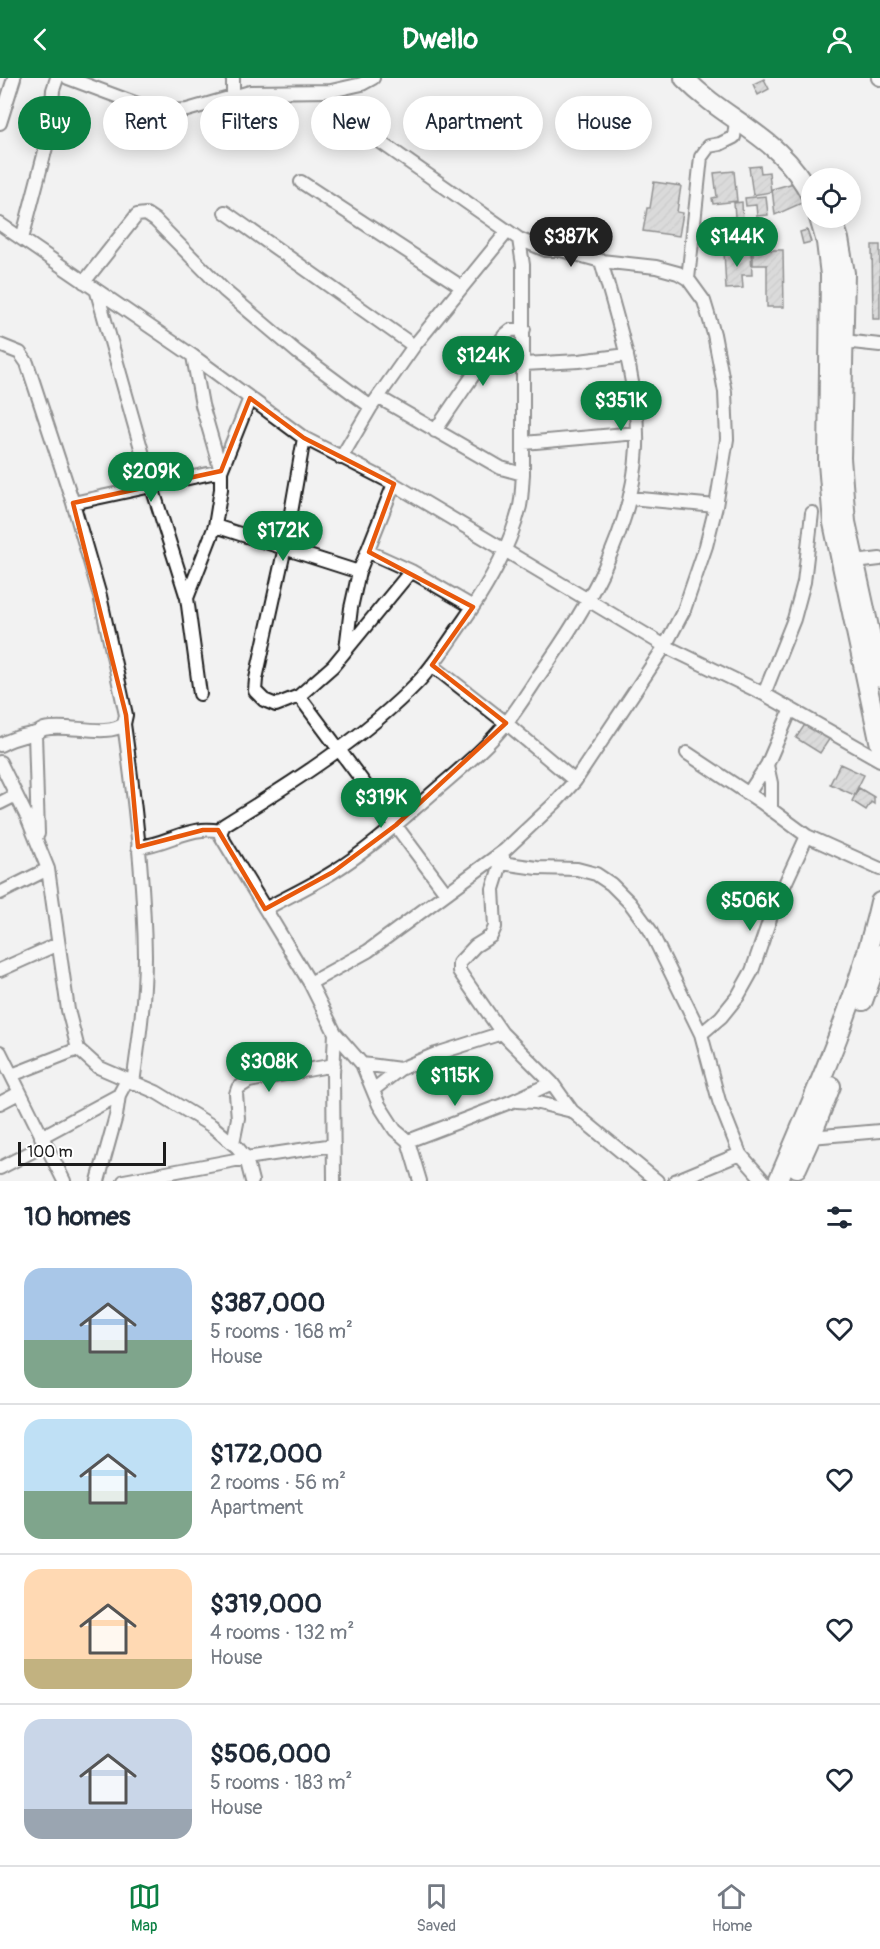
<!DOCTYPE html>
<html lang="en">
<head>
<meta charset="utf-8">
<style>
	:root { --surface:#fff; --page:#f2f2f3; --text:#1f2937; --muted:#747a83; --line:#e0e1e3; --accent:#0b8043 }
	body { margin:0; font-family:Pangolin,sans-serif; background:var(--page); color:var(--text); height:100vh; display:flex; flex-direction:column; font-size:22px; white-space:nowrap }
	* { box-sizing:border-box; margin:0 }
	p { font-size:20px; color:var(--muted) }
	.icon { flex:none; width:33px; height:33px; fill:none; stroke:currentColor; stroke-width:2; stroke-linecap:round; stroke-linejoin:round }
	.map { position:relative; height:1103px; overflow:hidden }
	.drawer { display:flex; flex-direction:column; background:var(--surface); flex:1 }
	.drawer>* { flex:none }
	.hud { position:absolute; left:18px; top:18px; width:844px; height:54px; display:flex; gap:12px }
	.fabs { position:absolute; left:801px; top:90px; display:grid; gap:12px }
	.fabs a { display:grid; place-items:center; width:60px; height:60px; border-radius:50%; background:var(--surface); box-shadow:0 3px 15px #0003; font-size:30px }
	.scale { position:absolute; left:18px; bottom:15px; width:148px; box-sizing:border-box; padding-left:6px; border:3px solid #1c1c1c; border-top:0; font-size:16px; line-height:21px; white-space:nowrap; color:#1c1c1c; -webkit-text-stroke:4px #fff; paint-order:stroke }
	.price { position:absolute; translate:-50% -51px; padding:0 14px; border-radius:21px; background:var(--accent); color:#fff; font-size:20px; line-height:39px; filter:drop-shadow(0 2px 3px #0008) }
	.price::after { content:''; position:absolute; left:50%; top:36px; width:18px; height:14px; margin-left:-9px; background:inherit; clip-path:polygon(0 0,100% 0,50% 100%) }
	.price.current { background:#222; color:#fff }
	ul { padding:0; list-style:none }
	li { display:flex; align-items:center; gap:18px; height:150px; padding:0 24px }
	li+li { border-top:2px solid var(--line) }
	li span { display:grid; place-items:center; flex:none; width:168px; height:120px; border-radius:18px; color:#555 }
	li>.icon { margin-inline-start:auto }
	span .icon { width:72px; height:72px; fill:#fffc; stroke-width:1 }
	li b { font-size:26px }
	h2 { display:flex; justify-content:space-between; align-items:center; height:72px; padding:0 24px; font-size:26px }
	.pill { padding:0 21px; border-radius:27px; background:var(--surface); box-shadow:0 3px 15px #0003; font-size:21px; line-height:54px }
	.pill.current { background:var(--accent); color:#fff }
	header { display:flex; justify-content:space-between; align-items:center; height:78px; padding:0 24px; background:var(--accent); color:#fff; font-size:27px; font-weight:700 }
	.menu { display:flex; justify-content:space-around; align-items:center; height:84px; border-top:2px solid var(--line); background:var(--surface); font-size:16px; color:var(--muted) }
	.menu a { display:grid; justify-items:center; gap:3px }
	.menu .current { color:var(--accent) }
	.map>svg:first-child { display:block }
	.building { fill:url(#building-hatch); stroke:#1c1c1c; stroke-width:1.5 }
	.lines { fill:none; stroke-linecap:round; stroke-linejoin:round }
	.minor-casing { stroke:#1c1c1c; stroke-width:16 }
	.primary-casing { stroke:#1c1c1c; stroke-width:22 }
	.minor { stroke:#fff; stroke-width:12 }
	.primary { stroke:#fff; stroke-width:18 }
	.marked { fill:none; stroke:#e8590c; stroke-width:4.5; stroke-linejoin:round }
</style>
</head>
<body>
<header><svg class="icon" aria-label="back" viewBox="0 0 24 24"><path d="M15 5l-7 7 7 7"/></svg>Dwello<svg class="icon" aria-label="person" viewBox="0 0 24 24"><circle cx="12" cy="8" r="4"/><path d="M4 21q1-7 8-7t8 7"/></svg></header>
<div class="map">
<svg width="880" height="1103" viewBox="0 0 880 1103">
	<defs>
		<pattern id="building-hatch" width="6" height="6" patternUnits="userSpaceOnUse" patternTransform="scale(1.5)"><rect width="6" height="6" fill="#bdbdbd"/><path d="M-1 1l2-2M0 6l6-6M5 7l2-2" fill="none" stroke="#a2a2a2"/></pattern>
	</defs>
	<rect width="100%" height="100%" fill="#f2f2f2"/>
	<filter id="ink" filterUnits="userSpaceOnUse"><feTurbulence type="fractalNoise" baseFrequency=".0167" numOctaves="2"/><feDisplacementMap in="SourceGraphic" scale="12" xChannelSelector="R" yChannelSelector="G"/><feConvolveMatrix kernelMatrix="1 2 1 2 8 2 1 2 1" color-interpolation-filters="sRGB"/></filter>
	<g filter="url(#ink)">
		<!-- building -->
		<path class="building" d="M764,1L769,11L758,17L753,6Z
			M760,88L761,95L769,94L771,114L753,117L749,89Z
			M734,93L737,123L713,126L712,120L717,119L714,95Z
			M654,104L681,108L677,134L683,135L679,158L643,153L647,130H650Z
			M794,105L804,124L775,137L772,111Z
			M766,118L768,137L757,138L756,127L746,128L745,120Z
			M742,124L743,147H728L727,140L735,139L734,125Z
			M707,142H720V149H707Z
			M807,152L811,164L803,166L800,154Z
			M872,167H880V241H873Z
			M751,172L752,197H742L743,210L726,211L724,173Z
			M753,172H783L784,229H767V187H753Z
			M806,645L830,660L820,675L796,660Z
			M840,686L864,697L854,717L830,706Z
			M859,710L874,719V726L871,724L866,732L852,723Z"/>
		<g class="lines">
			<defs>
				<path id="minor" d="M68,0L143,28L166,33L187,32L250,14L331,13L362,6L373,0
					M233,0V17
					M878,0L880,1
					M0,45L14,0
					M301,104L462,209
					M225,134L414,268
					M0,146L193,278L304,360L394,406L665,568L764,616L880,682
					M22,161L50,54L53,12L57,0
					M688,201L701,79L709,68L720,66L734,59L736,43
					M84,204L137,137L146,136L155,142L225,213L297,274L371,329
					M97,214L152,409L187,520L200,616
					M843,263L880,267
					M0,267L20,275L27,285L73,425L100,518L126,637L124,646C135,723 144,801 145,878C145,920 139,963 133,1005
					M524,286L579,283L627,277
					M378,319L501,390L523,396
					M435,353L474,296L505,257L511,252L524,251
					M304,360L285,469L256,601L255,613L264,622L276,627L299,618L333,588L411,493
					M524,365L637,355
					M341,380L371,329L414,268L507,154
					M221,393L250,320
					M630,420L716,428
					M73,425L221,393
					M215,448L359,494
					M369,474L411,493L473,529
					M855,484L880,481
					M187,520L215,448L221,411V393L202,327L193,278
					M346,571L351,530L359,494L394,406
					M432,587L506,645L575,703
					M764,616L794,541L804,504L812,435
					M299,618L446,815
					M35,655L38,756
					M0,667C12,660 23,658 36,655C39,654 41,652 44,651C67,645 107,660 124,646
					M687,675L761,724L807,758L880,791
					M0,684L27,739L48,791L68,932L78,971L98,989L156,1014L212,1048L237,1069L246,1080L252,1103
					M767,687L771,705V732
					M748,716L767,687L791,631
					M0,725L16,717
					M221,753L224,747C289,707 364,660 418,604C435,586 449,563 464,542C488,508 510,470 520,428C522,418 522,407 523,396V187L519,161
					M221,753V758L310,905L335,955L362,986L379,1027L395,1052L408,1063L420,1103
					M138,769C162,767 179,754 202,752C208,751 215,752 221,753
					M503,779L493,811L495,849L491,858L475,868L459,885V893L502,955L552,1005L572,1033L657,1103
					M501,785L537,790L577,791L596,796L611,806L630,825L650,852L701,956L719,1023L740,1076L764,1103
					M0,815L48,791
					M265,831C287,819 311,808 333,794C367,773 398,745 428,719C455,695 485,672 507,644C518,630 528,614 538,599C586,532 633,454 637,369C639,305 618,244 601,183
					M0,892L58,866
					M310,905L368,873L505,772L555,725L575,703L665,568L684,532L706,468L716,428L727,361L725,314L714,256L704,223L688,201L678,195L656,189L601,183L561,172H546L519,161L362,51
					M701,956L721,939L738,918L752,893L773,832L807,758
					M0,974L64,1103
					M362,986L400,991
					M12,997L78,971
					M373,1012L400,991L436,976L502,955
					M517,1023L535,1024L572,1033
					M0,1025L19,1015
					M806,1057L811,1059L880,1053
					M41,1059L119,1017
					M408,1063L513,1023L552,1005
					M233,1065L238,1040L236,1016L238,1010L249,1003L334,987
					M0,1090L45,1067
					M98,1103L116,1038L119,1017L127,1002
					M124,1103L246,1080L334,1067
					M334,1103L333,996L335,955
					M675,1103L740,1076"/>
				<path id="primary" d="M684,0C729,46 782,58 812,120
					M819,140L826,164L830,197L828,385L833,445L880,667
					M832,140L839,161L845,195L841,380L846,444L880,600
					M863,923L880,876
					M797,1090L811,1059L831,1008
					M778,1103C816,1014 859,918 880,824"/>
			</defs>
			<!-- minor casing -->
			<use href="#minor" class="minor-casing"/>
			<!-- primary casing -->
			<use href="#primary" class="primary-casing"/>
			<!-- minor -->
			<use href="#minor" class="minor"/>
			<!-- primary -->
			<use href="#primary" class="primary"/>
		</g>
	</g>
	<!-- marked area -->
	<path d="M0 0H880V1103H0ZM250,320L304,360L394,406L369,474L473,529L432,587L506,645L396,747L333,794L265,831L218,752H203L138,769L126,637L73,425L221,393Z" fill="#f2f2f2" fill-opacity=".55" fill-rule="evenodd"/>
	<path class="marked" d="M250,320L304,360L394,406L369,474L473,529L432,587L506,645L396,747L333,794L265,831L218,752H203L138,769L126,637L73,425L221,393Z"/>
</svg>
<div class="fabs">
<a><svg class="icon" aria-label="locate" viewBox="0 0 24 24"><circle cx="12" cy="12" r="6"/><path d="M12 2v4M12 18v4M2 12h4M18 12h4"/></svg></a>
</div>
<div class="scale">100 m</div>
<b class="price current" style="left:571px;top:190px">$387K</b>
<b class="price" style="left:737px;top:190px">$144K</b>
<b class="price" style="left:483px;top:309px">$124K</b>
<b class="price" style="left:621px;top:354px">$351K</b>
<b class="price" style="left:151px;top:425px">$209K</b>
<b class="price" style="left:283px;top:484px">$172K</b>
<b class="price" style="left:381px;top:751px">$319K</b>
<b class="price" style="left:750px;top:854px">$506K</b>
<b class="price" style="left:269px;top:1015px">$308K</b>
<b class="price" style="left:455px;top:1029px">$115K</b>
<div class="hud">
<a class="pill current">Buy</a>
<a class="pill">Rent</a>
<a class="pill">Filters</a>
<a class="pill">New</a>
<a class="pill">Apartment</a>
<a class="pill">House</a>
</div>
</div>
<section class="drawer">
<h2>10 homes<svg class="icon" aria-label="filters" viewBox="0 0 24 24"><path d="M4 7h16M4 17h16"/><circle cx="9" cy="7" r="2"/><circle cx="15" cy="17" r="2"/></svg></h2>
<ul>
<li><span style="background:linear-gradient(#a9c7e8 60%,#7fa58c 0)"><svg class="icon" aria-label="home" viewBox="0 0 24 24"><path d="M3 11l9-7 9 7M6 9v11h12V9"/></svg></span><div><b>$387,000</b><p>5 rooms · 168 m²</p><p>House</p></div><svg class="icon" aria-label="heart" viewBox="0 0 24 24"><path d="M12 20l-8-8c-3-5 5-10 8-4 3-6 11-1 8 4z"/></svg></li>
<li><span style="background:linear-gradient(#bfe0f5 60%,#7fa58c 0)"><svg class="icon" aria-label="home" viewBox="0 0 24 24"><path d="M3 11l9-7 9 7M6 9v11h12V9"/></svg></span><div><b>$172,000</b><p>2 rooms · 56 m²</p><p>Apartment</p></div><svg class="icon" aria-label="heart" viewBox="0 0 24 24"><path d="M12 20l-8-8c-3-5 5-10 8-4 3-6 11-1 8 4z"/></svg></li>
<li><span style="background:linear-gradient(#ffd9b3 75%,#c2b280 0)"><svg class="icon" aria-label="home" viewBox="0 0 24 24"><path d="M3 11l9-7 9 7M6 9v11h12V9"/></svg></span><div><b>$319,000</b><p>4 rooms · 132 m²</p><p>House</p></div><svg class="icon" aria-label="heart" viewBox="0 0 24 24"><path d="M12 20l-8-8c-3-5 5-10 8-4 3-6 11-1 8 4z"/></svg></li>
<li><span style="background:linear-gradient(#c9d6e8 75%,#9aa5b1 0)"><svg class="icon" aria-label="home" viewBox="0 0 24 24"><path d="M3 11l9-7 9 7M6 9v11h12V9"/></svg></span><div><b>$506,000</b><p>5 rooms · 183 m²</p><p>House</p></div><svg class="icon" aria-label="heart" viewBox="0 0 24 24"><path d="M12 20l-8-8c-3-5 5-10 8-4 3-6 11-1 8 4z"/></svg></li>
</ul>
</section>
<nav class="menu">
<a class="current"><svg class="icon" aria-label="map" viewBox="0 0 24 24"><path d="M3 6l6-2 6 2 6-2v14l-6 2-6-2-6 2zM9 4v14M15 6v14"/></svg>Map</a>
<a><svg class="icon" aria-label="saved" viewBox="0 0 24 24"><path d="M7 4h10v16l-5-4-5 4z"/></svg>Saved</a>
<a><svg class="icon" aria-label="home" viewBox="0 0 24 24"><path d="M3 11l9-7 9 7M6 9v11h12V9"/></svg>Home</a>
</nav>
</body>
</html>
